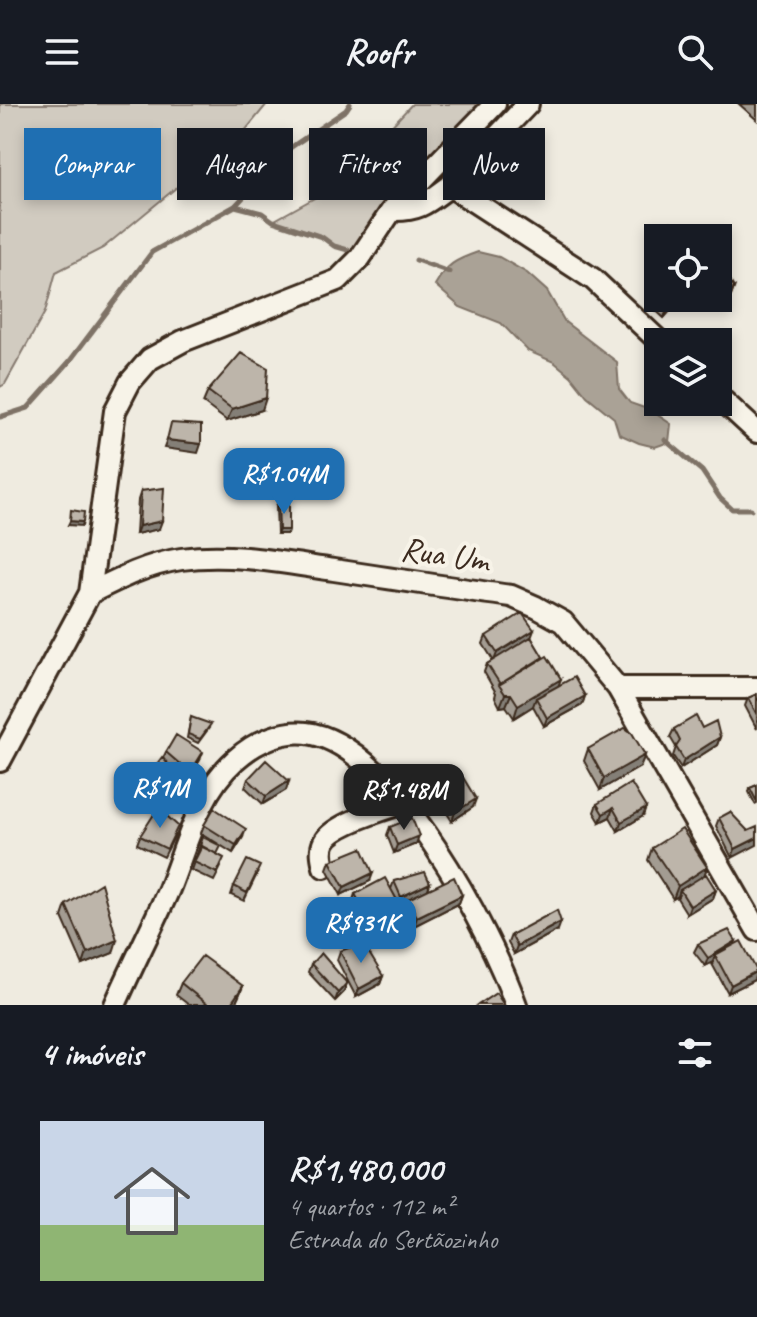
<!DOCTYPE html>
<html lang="pt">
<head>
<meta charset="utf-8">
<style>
	:root { --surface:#171b24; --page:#20242c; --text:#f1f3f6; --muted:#9ea1a6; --line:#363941; --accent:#1f6fb2 }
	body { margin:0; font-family:Caveat,sans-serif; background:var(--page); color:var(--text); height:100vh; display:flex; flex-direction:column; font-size:30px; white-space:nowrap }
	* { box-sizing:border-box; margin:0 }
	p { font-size:26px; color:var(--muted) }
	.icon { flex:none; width:44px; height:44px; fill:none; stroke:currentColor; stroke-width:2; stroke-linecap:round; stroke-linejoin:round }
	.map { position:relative; height:901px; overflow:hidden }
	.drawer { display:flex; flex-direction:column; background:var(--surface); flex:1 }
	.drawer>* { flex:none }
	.hud { position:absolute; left:24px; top:24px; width:710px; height:72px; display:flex; gap:16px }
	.controls { position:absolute; left:644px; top:120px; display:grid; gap:16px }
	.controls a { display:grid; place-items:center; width:88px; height:88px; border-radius:0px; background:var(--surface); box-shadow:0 4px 12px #0003; font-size:40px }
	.price { position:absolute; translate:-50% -68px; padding:0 18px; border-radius:16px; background:var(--accent); color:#fff; font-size:26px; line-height:52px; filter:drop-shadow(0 2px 4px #0008) }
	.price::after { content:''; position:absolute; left:50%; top:48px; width:24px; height:18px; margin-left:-12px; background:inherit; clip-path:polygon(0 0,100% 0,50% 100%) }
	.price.on { background:#222; color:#fff }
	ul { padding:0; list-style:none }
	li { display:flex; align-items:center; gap:24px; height:200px; padding:0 40px }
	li+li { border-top:2px solid var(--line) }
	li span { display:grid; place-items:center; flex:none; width:224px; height:160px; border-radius:0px; color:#555 }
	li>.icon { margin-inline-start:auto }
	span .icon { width:96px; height:96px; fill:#fffc; stroke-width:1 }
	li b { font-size:34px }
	h2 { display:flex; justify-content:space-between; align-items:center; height:96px; padding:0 40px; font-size:34px }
	.chip { padding:0 28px; border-radius:0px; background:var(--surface); box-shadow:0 4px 12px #0003; font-size:28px; line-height:72px }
	.chip.on { background:var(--accent); color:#fff }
	header { display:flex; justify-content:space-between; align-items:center; height:104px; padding:0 40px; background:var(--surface); font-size:36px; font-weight:800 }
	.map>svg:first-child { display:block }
	.green { fill:#d1cbc0; stroke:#867a6f; stroke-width:2 }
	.water { fill:#aaa296; stroke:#7e7266; stroke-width:2 }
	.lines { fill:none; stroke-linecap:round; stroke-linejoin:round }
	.stream { stroke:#7e7266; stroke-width:5 }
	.minor-casing { stroke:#3b2a1e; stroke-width:26 }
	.minor { stroke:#f7f3e8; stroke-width:20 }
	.wall { fill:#a39c92; stroke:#3b2a1e; stroke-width:2 }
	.shaded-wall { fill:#847f77; stroke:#3b2a1e; stroke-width:2 }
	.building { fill:#bdb5aa; stroke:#3b2a1e; stroke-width:2 }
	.labels { text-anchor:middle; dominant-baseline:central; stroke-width:8; stroke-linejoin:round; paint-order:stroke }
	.street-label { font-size:34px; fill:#3b2a1e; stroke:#f7f3e8 }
</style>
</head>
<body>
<header><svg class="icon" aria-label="menu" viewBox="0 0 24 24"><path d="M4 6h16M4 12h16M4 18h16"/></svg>Roofr<svg class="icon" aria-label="search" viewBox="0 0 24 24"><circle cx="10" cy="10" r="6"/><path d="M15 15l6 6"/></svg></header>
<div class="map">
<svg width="757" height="901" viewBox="0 0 757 901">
	<rect width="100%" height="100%" fill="#efebe0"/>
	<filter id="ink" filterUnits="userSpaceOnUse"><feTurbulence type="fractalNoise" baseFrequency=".0125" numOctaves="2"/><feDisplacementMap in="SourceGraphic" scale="16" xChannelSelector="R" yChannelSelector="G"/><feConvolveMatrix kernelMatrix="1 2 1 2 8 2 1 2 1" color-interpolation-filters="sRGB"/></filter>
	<g filter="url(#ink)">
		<!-- green -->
		<path class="green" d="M0,0H267L245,27L103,144L56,168L45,208L5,280L0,283Z
			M412,0H495L360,154L348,146L334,142L322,133L273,117L336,82Z"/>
		<!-- water -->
		<path class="water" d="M478,148L499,153L527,169L547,187L565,218L617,258L619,285L630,299L650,306L671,320L669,338L655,343L639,339L619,330L614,314L587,292L571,272L554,258L528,247L501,219L460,203L435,181C447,160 455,156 478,148Z"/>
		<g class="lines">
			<!-- stream -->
			<path class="stream" d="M235,102L262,109L273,117L322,133L334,142L348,146
				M416,156L449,168
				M0,313L28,304L69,258L152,148L235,102L290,44L346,6L350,0
				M665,336L702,367L720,394L732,405H751"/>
			<defs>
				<path id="minor" d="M450,82L528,0
					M392,106C420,107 428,98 450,82L593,175L660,238
					M718,292L757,328
					M90,489C120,474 148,460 181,455C232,448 285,459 334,466C393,475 452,484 511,492L536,503L563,518L618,584L757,826
					M618,584H757
					M0,657L90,489L115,307L130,278L150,255L183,237L338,176L360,154L392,106L495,0
					M324,763C322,754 320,746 324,738C333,720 385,705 404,699
					M115,901C132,862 152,824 169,785C187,741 198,689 235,656C256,637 285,624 313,630C396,648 490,826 516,901"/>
			</defs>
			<!-- minor casing -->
			<use href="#minor" class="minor-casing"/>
			<!-- minor -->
			<use href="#minor" class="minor"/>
		</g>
		<!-- wall -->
		<path class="wall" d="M739,0H757V16Z
			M658,134V150L651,143L654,135Z
			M734,184L731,192L714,207L703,194H718Z
			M655,194L680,196L664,214L652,203Z
			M208,287L262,306L227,317L203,299Z
			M141,387L159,425L136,430L138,396Z
			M278,398L289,426L288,430H277L276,402Z
			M486,532L531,533L559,581L585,592L582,601L544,622L533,602L514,614L506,602L500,603L495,593L496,589L484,568L487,560L493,556L483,540Z
			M757,590V625L745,602L748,594Z
			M191,613L209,624L198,639L187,634Z
			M702,624L720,633L717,641L681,664L673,652L676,643L670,633L674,625Z
			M588,645L640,663L600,686L584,657Z
			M166,648L200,656L187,677L174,667L184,679L181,687L171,699L147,677L150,669L163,654Z
			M248,675L289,677L286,686L263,700L245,683Z
			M757,681V699L755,700L749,688L750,684Z
			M442,689L473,703L452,717L439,697Z
			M597,700L643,712L618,727L610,713L600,718L594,708Z
			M719,714L748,727L732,754L716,722Z
			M204,721L243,733L233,749L201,729Z
			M390,723L416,740L394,749L387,731Z
			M175,731L164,753L137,740L140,732Z
			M203,733L217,750L221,763L214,777L191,766Z
			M652,744L707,763L704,771L716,786L713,794L687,810L677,794L678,792L673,795L648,756Z
			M330,757L370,777L341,791L327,765Z
			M257,770L244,797L231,791L234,782Z
			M394,777L430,779L428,786L462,791L459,799L414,822L405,803L408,797L398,802L396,798L394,804L364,821L352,799L355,790L391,785Z
			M66,801L113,849L83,861L62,813Z
			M558,826L514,850L508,839L511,831Z
			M698,840L734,841L757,868L754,876L728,889L712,860L713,858L705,862L694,848Z
			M340,847L383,872L380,880L356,893L337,856Z
			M311,860L347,879L344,888L335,897L308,868Z
			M181,879L243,882L238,894L234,901H189L176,891Z"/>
		<!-- shaded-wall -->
		<path class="shaded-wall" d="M734,184L731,192L714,207L717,198Z
			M677,194H680L664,214L667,205Z
			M266,294L262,306L227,317L232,305Z
			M167,336L201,340L198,349L164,344Z
			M70,417L83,418L82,422L68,421Z
			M162,417L159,425L136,430L139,422Z
			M279,426H289L288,430H277Z
			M534,526L531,534L494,557L497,549Z
			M561,575L556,588L536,594L533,602L514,614L518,601Z
			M505,590H511L506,602L500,603Z
			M585,592L582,601L544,622L547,614Z
			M720,633L717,641L681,664L684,656Z
			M203,648L200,656L187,677L190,669Z
			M645,651L640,663L600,686L604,674Z
			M289,677L286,686L263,700L266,692Z
			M184,679L181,687L171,699L174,690Z
			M476,695L473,703L452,717L455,708Z
			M613,704L610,713L600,718L603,710Z
			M646,704L643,712L618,727L621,718Z
			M246,725L243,733L233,749L236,741Z
			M419,732L416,740L394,749L397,741Z
			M757,734V741L732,754L735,745Z
			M707,763L703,775L680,786L678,792L673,795L678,782Z
			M373,769L370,777L341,791L344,783Z
			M430,779L427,788L398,802L401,793Z
			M716,786L713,794L687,810L690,802Z
			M462,791L459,799L414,822L417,813Z
			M397,796L394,804L364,821L367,812Z
			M561,818L558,826L514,850L517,842Z
			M117,836L113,849L83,861L87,849Z
			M736,837L733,845L715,851L713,858L705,862L708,854Z
			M757,867L754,876L728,889L731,881Z
			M383,872L380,880L356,893L359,885Z
			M347,879L344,888L335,897L338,889Z
			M243,882L238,894L234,901H230Z"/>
		<!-- building -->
		<path class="building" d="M671,118L688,134H658V138L654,135Z
			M718,154L734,184L717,198L713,194H718Z
			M658,190V194H677L667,205L655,194Z
			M241,249L268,264L266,294L232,305L208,287Z
			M171,319L201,321V340L167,336Z
			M164,384L162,417L139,422L141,387Z
			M278,398H289V426H279Z
			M71,406L84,408L83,418L70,417Z
			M522,509L534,526L497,549L486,532Z
			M531,533L543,553L500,580L487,560Z
			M547,552L561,575L518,601L511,590H505L499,581Z
			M574,573L585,592L547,614L536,594Z
			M757,590V611L748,594Z
			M696,612L702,624L716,617L720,633L684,656L676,643L680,637L674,625Z
			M191,613L211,620L200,635L188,630Z
			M625,624L632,629L645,651L604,674L588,645Z
			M176,631L203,648L190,669L166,648Z
			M162,653L184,679L174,690L150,669Z
			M266,656L289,677L266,692L248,675Z
			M464,675L476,695L455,708L442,689Z
			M631,679L646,704L621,718L613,704L603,710L597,700Z
			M757,681V696H756L750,684Z
			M158,704L178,722L167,745L140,732Z
			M214,704L246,725L236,741L204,721Z
			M730,708L748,727L757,723V734L735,745L719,714Z
			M412,714L419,732L397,741L390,723Z
			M682,725L707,763L678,782L652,744Z
			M203,733L221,742L217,750L200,742Z
			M202,742L224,754L217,769L194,758Z
			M362,744L373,769L344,783L330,757Z
			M247,756L260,762L247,789L234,782Z
			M425,768L430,779L401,793L394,777Z
			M706,770L716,786L690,802L680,786Z
			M454,773L462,791L417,813L408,795Z
			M385,774L397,796L367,812L355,790Z
			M101,779L117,836L87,849L66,801Z
			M557,806L561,818L517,842L511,831Z
			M729,826L736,837L708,854L698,840Z
			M741,837L757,867L731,881L715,851Z
			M363,839L383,872L359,885L340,847Z
			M321,849L347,879L338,889L311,860Z
			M202,852L243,882L230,901H208L181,879Z
			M496,889L504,901H478Z"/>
	</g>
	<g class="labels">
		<!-- street labels -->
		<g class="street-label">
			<text transform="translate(445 450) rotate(8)">Rua Um</text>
		</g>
	</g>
</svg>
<div class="controls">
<a><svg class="icon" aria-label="locate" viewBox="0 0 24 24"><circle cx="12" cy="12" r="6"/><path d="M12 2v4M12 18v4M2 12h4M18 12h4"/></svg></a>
<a><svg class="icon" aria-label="layers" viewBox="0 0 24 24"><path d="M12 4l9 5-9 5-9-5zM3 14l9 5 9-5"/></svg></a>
</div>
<b class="price" style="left:284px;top:412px">R$1.04M</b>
<b class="price" style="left:160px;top:726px">R$1M</b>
<b class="price on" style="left:404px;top:728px">R$1.48M</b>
<b class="price" style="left:361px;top:861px">R$931K</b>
<div class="hud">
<a class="chip on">Comprar</a>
<a class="chip">Alugar</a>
<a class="chip">Filtros</a>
<a class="chip">Novo</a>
</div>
</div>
<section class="drawer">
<h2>4 imóveis<svg class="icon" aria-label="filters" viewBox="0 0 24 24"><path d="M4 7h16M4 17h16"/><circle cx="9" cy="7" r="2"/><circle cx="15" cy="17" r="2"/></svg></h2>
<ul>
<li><span style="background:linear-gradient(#c9d6e8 65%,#8fb573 0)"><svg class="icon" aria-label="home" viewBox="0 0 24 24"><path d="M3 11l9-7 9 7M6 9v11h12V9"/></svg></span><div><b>R$1,480,000</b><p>4 quartos · 112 m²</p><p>Estrada do Sertãozinho</p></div></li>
</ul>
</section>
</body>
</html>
